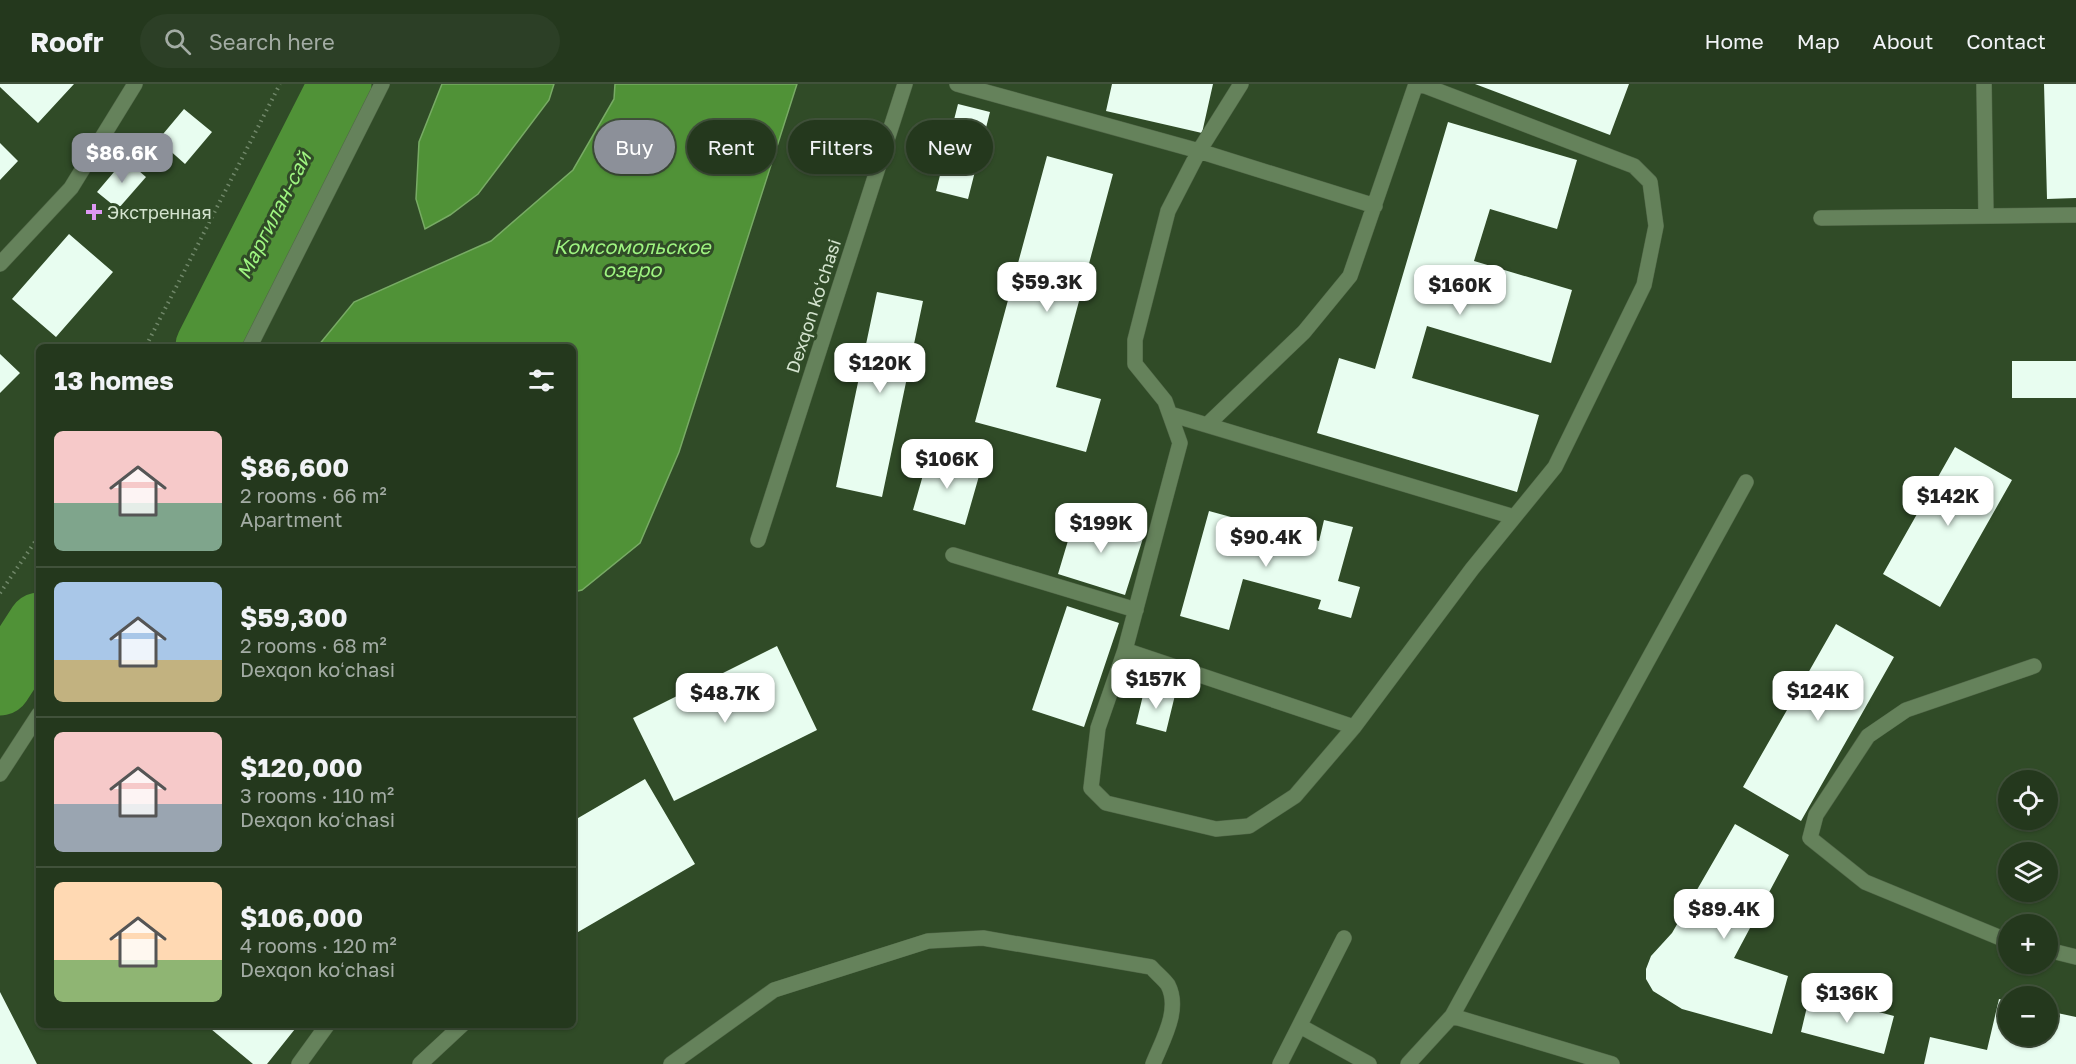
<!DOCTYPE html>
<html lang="en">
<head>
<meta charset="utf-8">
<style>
	:root { --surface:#24381d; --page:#2c3f26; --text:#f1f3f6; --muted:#a3aca4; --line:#41523b; --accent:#8c9099 }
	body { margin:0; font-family:"Golos Text",sans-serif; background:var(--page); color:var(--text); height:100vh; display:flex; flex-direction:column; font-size:22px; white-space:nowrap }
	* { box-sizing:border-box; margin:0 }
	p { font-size:20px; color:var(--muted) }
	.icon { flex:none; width:33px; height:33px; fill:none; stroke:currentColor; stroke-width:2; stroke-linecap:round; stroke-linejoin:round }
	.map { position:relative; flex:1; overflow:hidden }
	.details { position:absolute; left:36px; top:260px; width:540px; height:684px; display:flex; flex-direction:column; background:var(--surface); border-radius:9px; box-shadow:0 2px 4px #0004,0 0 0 2px var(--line) }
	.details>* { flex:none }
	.top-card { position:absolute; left:594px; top:36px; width:570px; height:54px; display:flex; gap:12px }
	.fabs { position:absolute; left:1998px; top:686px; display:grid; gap:12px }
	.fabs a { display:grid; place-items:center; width:60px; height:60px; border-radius:50%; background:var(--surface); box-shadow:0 2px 4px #0004,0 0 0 2px var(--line); font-size:30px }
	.price { position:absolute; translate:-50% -51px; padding:0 14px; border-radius:12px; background:#fff; color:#222; font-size:20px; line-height:39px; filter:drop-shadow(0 2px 3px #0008) }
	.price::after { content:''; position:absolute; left:50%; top:36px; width:18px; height:14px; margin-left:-9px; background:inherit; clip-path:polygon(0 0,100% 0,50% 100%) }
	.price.active { background:var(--accent); color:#fff }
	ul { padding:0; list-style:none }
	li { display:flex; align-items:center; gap:18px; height:150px; padding:0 18px }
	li+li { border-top:2px solid var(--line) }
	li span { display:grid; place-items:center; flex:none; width:168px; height:120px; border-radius:9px; color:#555 }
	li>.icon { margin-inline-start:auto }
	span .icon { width:72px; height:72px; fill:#fffc; stroke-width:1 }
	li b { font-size:26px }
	h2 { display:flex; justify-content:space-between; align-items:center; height:72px; padding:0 18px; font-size:26px }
	.tag { padding:0 21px; border-radius:27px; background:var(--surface); box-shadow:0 2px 4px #0004,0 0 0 2px var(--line); font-size:21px; line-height:54px }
	.tag.active { background:var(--accent); color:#fff }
	header { display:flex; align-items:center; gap:36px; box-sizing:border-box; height:84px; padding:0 30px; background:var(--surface); border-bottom:2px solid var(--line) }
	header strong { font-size:28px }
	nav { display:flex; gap:33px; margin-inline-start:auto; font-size:21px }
	.search { width:420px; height:54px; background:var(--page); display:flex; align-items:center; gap:15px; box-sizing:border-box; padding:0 21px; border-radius:33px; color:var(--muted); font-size:22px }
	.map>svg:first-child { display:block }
	.water { fill:#509237; stroke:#78ab65; stroke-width:1.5 }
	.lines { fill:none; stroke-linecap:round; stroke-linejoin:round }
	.river { stroke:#509237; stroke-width:63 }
	.building { fill:#e8fdf0 }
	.lane-casing { stroke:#506647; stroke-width:16 }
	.street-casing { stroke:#506647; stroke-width:16 }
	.path { stroke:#708769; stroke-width:4; stroke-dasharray:1.5 4.5; stroke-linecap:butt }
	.lane { stroke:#65825b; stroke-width:15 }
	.street { stroke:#65825b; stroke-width:15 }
	.poi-dot { fill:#de98f3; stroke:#304b27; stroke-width:2 }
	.labels { text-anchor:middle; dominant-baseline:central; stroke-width:6; stroke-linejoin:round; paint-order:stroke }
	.poi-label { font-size:18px; fill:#d4e4cf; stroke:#304b27; text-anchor:start }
	.street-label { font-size:18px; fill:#d4e4cf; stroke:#304b27 }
	.water-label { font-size:20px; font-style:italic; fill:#9ef480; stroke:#304b27 }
</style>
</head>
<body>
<header>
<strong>Roofr</strong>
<div class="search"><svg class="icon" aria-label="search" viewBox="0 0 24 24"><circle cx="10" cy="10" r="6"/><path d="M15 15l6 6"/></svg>Search here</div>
<nav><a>Home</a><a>Map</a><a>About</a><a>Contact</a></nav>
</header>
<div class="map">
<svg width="2076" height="980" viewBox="0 0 2076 980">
	<rect width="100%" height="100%" fill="#304b27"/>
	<!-- water -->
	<path class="water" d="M442,0H554L549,16L478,110L450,131L425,145L416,115L419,58Z
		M615,0H797L679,368L640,459L582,506L573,508V262H318L354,218L491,157L573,86L614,15Z"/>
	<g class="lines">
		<!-- river -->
		<path class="river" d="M207,262L340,0
			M0,600L39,540"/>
	</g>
	<!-- building -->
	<path class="building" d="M0,0H74L38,39L0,3Z
		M1112,0H1213L1202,49L1106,27Z
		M1475,0H1629L1610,51Z
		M2044,0H2076V114L2047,115Z
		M958,20L990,28L968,115L936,107Z
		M184,25L212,48L185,80L158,56Z
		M1448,38L1577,76L1557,145L1490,125L1474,177L1572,206L1551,279L1427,242L1412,294L1539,331L1517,408L1317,349L1339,274L1375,285Z
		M0,59L18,77L0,96Z
		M1047,72L1113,90L1056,303L1101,315L1086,368L975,338Z
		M125,75L146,93L118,125L97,108Z
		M69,150L113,188L56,253L12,215Z
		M877,208L923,217L882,413L836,403Z
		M0,270L20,289L0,309Z
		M2012,277H2076V314H2012Z
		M1955,363L2012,396L1940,523L1883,490Z
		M929,370L981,385L965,441L913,426Z
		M1209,427L1319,457L1324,436L1353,443L1338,497L1360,503L1351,534L1318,525L1321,516L1243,495L1229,546L1180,532Z
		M1076,430L1144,451L1125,511L1058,490Z
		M1067,522L1119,539L1084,643L1032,626Z
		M1836,540L1894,573L1801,737L1743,703Z
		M777,562L817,646L674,717L633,634Z
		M1145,603L1175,611L1166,648L1136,640Z
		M645,695L695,780L573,851V737Z
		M1735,740L1789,771L1734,874L1788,892L1772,950L1682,925L1653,907L1646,895V885L1651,872L1672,849Z
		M0,908L37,980H0Z
		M1810,910L1894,932L1884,970L1801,948Z
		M1999,915L2008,917V951H2048V927L2076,933V980H1924L1930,953L1987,966Z
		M205,940H299L267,980H253Z"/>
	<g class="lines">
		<defs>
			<path id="lane" d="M957,0L1199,67L1375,122
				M1241,0L1199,67L1168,127L1135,256V280L1165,317L1180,359L1125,566L1098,644L1091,704L1106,719L1216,745L1249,742L1295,712L1354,643L1472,485L1555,383L1644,201L1656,142L1650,98L1634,82L1420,0
				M1984,0L1986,132
				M1821,134L2076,131
				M0,180L71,104L135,0
				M250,262L382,0
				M1170,330L1514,433
				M1207,341L1304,248L1350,192L1416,0
				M953,471L1136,526
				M1125,566L1354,643
				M0,690L39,630
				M2008,857L1865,798L1810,754L1816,731L1868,652L1906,626L2034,582
				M2048,866L2076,873
				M1452,932L1746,398
				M1300,942L1369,980
				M299,980L328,940
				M420,980L463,940
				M671,980L774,906L928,857L983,854L1151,883C1156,889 1164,895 1168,901C1181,926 1162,957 1153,980
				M1280,980L1344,854
				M1408,980L1452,932L1612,980"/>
			<path id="street" d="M758,456L905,0"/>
		</defs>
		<!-- lane casing -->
		<use href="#lane" class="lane-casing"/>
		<!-- street casing -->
		<use href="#street" class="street-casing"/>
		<!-- path -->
		<path class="path" d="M146,262L280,0
			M0,509L39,452"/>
		<!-- lane -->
		<use href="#lane" class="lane"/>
		<!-- street -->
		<use href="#street" class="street"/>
	</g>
	<!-- markers -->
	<path class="poi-dot" d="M91 119h6v6h6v6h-6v6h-6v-6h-6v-6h6z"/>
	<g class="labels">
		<!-- poi labels -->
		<g class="poi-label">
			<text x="107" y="128">Экстренная</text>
		</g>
		<!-- street labels -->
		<g class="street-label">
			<text transform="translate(813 222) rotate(-72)">Dexqon koʻchasi</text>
		</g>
		<!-- water labels -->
		<g class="water-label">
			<text transform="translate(273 131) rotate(-63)">Маргилан-сай</text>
			<text x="632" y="162">Комсомольское<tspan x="632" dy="23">озеро</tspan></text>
		</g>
	</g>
</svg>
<div class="fabs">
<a><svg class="icon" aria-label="locate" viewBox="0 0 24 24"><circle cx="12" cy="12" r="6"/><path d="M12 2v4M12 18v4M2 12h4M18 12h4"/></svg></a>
<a><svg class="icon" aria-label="layers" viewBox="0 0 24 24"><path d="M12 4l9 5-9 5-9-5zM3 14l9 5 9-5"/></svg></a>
<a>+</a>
<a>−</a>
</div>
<b class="price active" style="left:122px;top:100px">$86.6K</b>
<b class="price" style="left:1047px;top:229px">$59.3K</b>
<b class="price" style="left:1460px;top:232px">$160K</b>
<b class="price" style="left:880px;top:310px">$120K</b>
<b class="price" style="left:947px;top:406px">$106K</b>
<b class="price" style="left:1948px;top:443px">$142K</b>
<b class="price" style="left:1101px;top:470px">$199K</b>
<b class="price" style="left:1266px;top:484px">$90.4K</b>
<b class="price" style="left:1156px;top:626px">$157K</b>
<b class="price" style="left:1818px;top:638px">$124K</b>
<b class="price" style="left:725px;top:640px">$48.7K</b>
<b class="price" style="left:1724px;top:856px">$89.4K</b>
<b class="price" style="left:1847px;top:940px">$136K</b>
<div class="top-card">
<a class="tag active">Buy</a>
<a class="tag">Rent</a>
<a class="tag">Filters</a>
<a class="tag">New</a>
</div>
<section class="details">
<h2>13 homes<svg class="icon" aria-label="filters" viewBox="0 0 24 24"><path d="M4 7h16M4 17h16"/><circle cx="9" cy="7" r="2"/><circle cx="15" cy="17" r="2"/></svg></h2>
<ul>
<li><span style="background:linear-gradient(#f6c9c9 60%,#7fa58c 0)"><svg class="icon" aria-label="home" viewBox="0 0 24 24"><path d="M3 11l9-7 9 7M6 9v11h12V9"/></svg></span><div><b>$86,600</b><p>2 rooms · 66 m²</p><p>Apartment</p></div></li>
<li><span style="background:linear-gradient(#a9c7e8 65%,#c2b280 0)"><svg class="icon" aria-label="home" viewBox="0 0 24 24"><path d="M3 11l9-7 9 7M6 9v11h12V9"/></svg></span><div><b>$59,300</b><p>2 rooms · 68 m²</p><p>Dexqon koʻchasi</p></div></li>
<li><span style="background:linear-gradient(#f6c9c9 60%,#9aa5b1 0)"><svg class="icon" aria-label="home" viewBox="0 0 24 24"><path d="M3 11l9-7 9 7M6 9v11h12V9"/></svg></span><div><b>$120,000</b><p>3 rooms · 110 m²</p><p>Dexqon koʻchasi</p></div></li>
<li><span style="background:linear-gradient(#ffd9b3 65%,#8fb573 0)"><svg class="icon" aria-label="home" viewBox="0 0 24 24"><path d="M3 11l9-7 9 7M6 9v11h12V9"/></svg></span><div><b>$106,000</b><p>4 rooms · 120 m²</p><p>Dexqon koʻchasi</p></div></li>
</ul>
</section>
</div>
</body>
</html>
